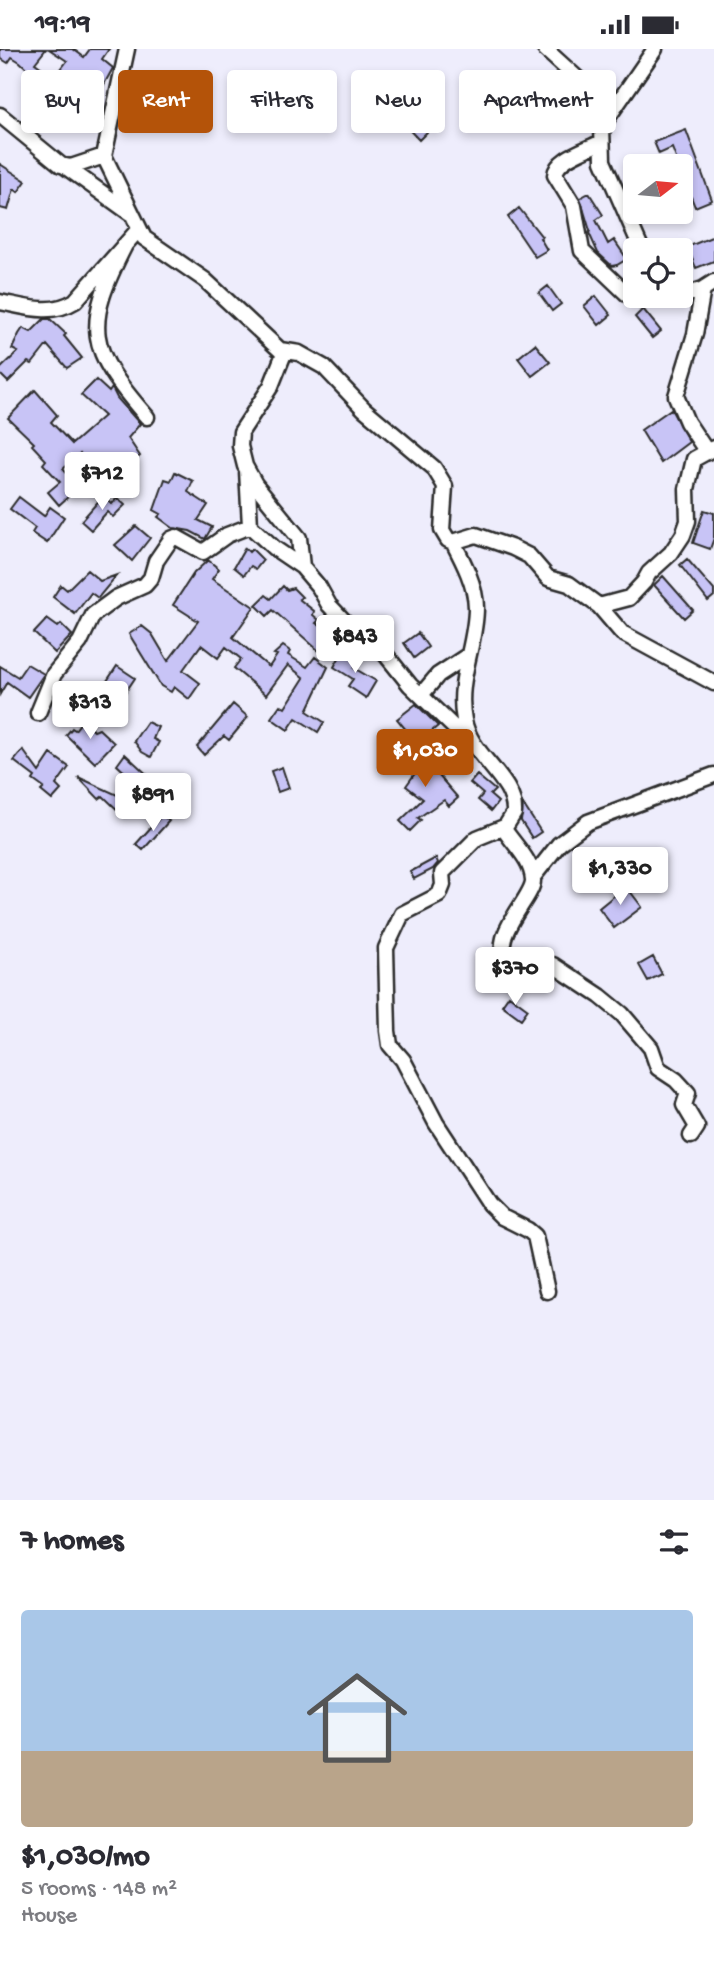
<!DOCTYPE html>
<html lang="en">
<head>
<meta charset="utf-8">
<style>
	:root { --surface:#fff; --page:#f2f2f3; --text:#2b2b33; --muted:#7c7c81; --accent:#b45309 }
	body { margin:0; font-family:"Gochi Hand",sans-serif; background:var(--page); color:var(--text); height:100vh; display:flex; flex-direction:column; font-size:26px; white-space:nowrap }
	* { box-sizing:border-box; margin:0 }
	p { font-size:23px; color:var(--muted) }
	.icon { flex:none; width:38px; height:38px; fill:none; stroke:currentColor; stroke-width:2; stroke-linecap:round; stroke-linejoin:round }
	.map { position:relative; height:1451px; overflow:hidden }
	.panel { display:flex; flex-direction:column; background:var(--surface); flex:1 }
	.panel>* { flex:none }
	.guide { position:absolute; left:21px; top:21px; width:672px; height:63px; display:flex; gap:14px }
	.needle { width:46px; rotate:74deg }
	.controls { position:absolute; left:623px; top:105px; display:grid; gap:14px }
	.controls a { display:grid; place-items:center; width:70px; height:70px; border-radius:7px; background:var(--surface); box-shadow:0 4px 10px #0003; font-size:35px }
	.price { position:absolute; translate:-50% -60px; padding:0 16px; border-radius:7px; background:#fff; color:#222; font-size:23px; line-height:46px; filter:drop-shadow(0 2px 4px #0008) }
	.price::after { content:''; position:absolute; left:50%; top:42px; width:21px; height:16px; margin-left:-10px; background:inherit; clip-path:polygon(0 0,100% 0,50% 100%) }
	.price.active { background:var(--accent); color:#fff }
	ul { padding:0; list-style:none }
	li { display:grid; align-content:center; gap:14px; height:371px; padding:0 21px }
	li span { display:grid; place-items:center; height:217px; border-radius:7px; color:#555 }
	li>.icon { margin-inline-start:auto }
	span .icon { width:126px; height:126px; fill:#fffc; stroke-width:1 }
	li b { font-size:30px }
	h2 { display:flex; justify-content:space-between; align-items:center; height:84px; padding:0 21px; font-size:30px }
	.chip { padding:0 24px; border-radius:7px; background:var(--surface); box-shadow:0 4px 10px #0003; font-size:24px; line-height:63px }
	.chip.active { background:var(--accent); color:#fff }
	.status { display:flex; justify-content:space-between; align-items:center; height:49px; padding:0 35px; background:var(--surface); direction:ltr }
	.status svg { height:19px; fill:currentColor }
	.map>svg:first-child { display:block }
	.building { fill:#c8c4f6; stroke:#2b2b2b; stroke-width:2 }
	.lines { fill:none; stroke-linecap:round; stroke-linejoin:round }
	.minor-casing { stroke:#2b2b2b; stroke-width:19 }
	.minor { stroke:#fff; stroke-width:14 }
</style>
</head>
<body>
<div class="status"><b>19:19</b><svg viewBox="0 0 49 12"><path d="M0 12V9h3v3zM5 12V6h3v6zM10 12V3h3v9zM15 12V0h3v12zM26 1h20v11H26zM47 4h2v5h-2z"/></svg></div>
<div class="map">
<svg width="714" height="1451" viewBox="0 0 714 1451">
	<rect width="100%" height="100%" fill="#eeedfc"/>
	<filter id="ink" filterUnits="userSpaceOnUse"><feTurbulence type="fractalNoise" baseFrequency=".0143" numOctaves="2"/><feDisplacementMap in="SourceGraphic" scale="14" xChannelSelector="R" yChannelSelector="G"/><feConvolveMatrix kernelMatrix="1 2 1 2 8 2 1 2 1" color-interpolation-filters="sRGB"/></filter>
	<g filter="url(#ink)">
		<!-- building -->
		<path class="building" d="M0,0H46L35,14L55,28L67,12L49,0H73L84,8L90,0H109L102,10L113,19L90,61L96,65L87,78L31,32L35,27L20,13L12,8L8,14L0,9Z
			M410,55L432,78L419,91L397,68Z
			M686,81L712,151L695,158L672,99L659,105L654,93Z
			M0,115L26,132L18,143L14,140L8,161L0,159Z
			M589,144L603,166L596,171L608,195L614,191L627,210L617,216L612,217L598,204L589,184L590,182L580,149Z
			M519,159L542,188L540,189L547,201L535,208L508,168Z
			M714,187V212L696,219L687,198Z
			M548,237L561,255L552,262L539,244Z
			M596,247L611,266L599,276L584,257Z
			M643,260L661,282L652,289L635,268Z
			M44,270H50L66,285L64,287L82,309L67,319L47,296L32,315L28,313L8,333L0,325V320L18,303L12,300L19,285L23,279L31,283Z
			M535,295L550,313L532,327L518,309Z
			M96,331L109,343L112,339L117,349L140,375L128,389L140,407L106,435L80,405L63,420L79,438L59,456L48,443L60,433L43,415L46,411L32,396L34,394L8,369L35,341L57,366L51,373L72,395L104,367L81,346Z
			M671,360L689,393L661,414L641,381Z
			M175,423L193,432L188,443L208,456L198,471L212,478L205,490L190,482L173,479L158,468L161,465L154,461L165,430L171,432Z
			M103,447L112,455L117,449L125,456L113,468L107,463L91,481L81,472Z
			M19,448L44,467L50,458L64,468L47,494L32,484L35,479L10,460Z
			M704,461L714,464V489L710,500L693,494Z
			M136,477L150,489L132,512L115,496Z
			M245,499L249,503L252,500L263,511L256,520L251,517L244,526L234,518Z
			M687,510L714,541V547L708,552L680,516Z
			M208,511L219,520L212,530L254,558L233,588L269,618L277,606L274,605L283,597L290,602L288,606L307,618L315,608L328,618L307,662L324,673L318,683L296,669L288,681L271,669L280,656L285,659L304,629L288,616L266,646L234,619L241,610L226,598L218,609L201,596L183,621L200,634L189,650L174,638L171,643L161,637L129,585L142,577L152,585L168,612L198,572L173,556L194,524Z
			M87,521L100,532L117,526L98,549L91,544L75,565L53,548L61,536L67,541Z
			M663,527L693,561L684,569L654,536Z
			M283,537L287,541L293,539L302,548L299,550L314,562L313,566L319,571L316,574L331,584L319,602L273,561L267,567L256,556L266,546L271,550Z
			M47,570L58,578L61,575L72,586L55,604L34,584Z
			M418,584L428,598L414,609L404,594Z
			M343,602L358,611L354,619L376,632L366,649L348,637L353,630L334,618Z
			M27,615L44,625L28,648L7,633L0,645V617L18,628Z
			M117,617L135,629L125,644L107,632Z
			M233,655L248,668L229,691L224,687L204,706L197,698Z
			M416,655L438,677L432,682L448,702L440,709L418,691L416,693L397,670Z
			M82,672L94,682L99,680L114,694L95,714L66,686L72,679L75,681Z
			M147,673L158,678L153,690L159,693L151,708L142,703L134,692Z
			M414,698L458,749L449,757L444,751L418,769L421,771L410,782L400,772L423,750L406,737L416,723L402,710Z
			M23,701L39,723L51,705L69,718L56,736L61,741L52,751L41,742L44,739L33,731L35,728L14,712Z
			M125,705L152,730L143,740L117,716Z
			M282,718L289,739L278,743L271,722Z
			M477,726L495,741L490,746L498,753L491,762L478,751L483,745L470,734Z
			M78,728L122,748L134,759L125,768L103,747L99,750Z
			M523,755L541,783L532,789L521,772Z
			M162,766L169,772L143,801L136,795Z
			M436,809L438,814L433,820L414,830L410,823Z
			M626,837L642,858L614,879L599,859Z
			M653,908L662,925L648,932L639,916Z
			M509,946L528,960L521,970L502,956Z"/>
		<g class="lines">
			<defs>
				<path id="minor" d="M127,0L104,107L144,189L205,231L280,301L299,304L324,318L364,360L434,419L445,437L442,481L448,491L453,493L476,486L513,499L529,507L548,529L569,535L599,557L622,584L714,634
					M545,0L611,60
					M0,66L61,116L71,118L104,107
					M601,93C587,101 556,109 555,126L574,157L582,202L628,246L640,251L680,248L703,240L714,233
					M66,118L130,164
					M125,196C83,278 87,299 147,368
					M642,201L603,112L602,77L655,0
					M703,240L695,285L676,347L687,373L707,403
					M0,253C26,258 51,267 75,252L139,180
					M285,302L271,337L241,383L240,397L245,417L255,435L299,489L302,518
					M247,421L250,477L274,499L302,518L319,538L329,556L348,576L382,601L410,636L469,693
					M453,493C463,512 476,537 476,559C476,597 456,631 464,671C470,707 516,730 514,764L504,780C514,796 532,811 533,831C534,850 479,895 515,918L553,916L600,947L622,965L651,999L658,1019L676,1031L688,1044L684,1056L697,1078L691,1087
					M599,557L629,549L644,533L649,524L671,504L683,486L688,472L687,440L694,410L714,399
					M421,646L438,626L467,607
					M38,664L54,625L80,593L93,566L116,549L145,536L151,529L156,512L171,490L176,488L203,503L227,486L250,477
					M504,778L477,789L442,824L443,836L439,846L402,865L386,899L388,982L390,996L403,1011L436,1074L489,1155L502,1168L528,1181L535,1187L547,1242
					M533,828L559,795L588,773L714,726"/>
			</defs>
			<!-- minor casing -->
			<use href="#minor" class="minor-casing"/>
			<!-- minor -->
			<use href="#minor" class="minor"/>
		</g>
	</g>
</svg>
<div class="controls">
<a><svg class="needle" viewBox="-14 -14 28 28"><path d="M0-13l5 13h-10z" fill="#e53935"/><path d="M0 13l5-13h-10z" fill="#7c7c81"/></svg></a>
<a><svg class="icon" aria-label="locate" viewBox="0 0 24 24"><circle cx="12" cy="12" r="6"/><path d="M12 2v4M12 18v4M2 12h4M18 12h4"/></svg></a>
</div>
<b class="price" style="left:102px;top:463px">$712</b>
<b class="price" style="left:355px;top:626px">$843</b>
<b class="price" style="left:90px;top:692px">$313</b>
<b class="price active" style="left:425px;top:740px">$1,030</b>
<b class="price" style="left:153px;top:784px">$891</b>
<b class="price" style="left:620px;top:858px">$1,330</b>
<b class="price" style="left:515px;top:958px">$370</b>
<div class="guide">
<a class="chip">Buy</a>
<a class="chip active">Rent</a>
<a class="chip">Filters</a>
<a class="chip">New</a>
<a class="chip">Apartment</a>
</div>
</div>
<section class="panel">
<h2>7 homes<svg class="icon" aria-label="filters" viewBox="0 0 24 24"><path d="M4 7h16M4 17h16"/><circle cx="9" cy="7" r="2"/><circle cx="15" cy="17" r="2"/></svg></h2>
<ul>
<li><span style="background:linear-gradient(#a9c7e8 65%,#b9a48a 0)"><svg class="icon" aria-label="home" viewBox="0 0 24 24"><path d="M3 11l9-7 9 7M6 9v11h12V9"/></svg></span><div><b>$1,030/mo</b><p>5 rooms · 148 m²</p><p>House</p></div></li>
</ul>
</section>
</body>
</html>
